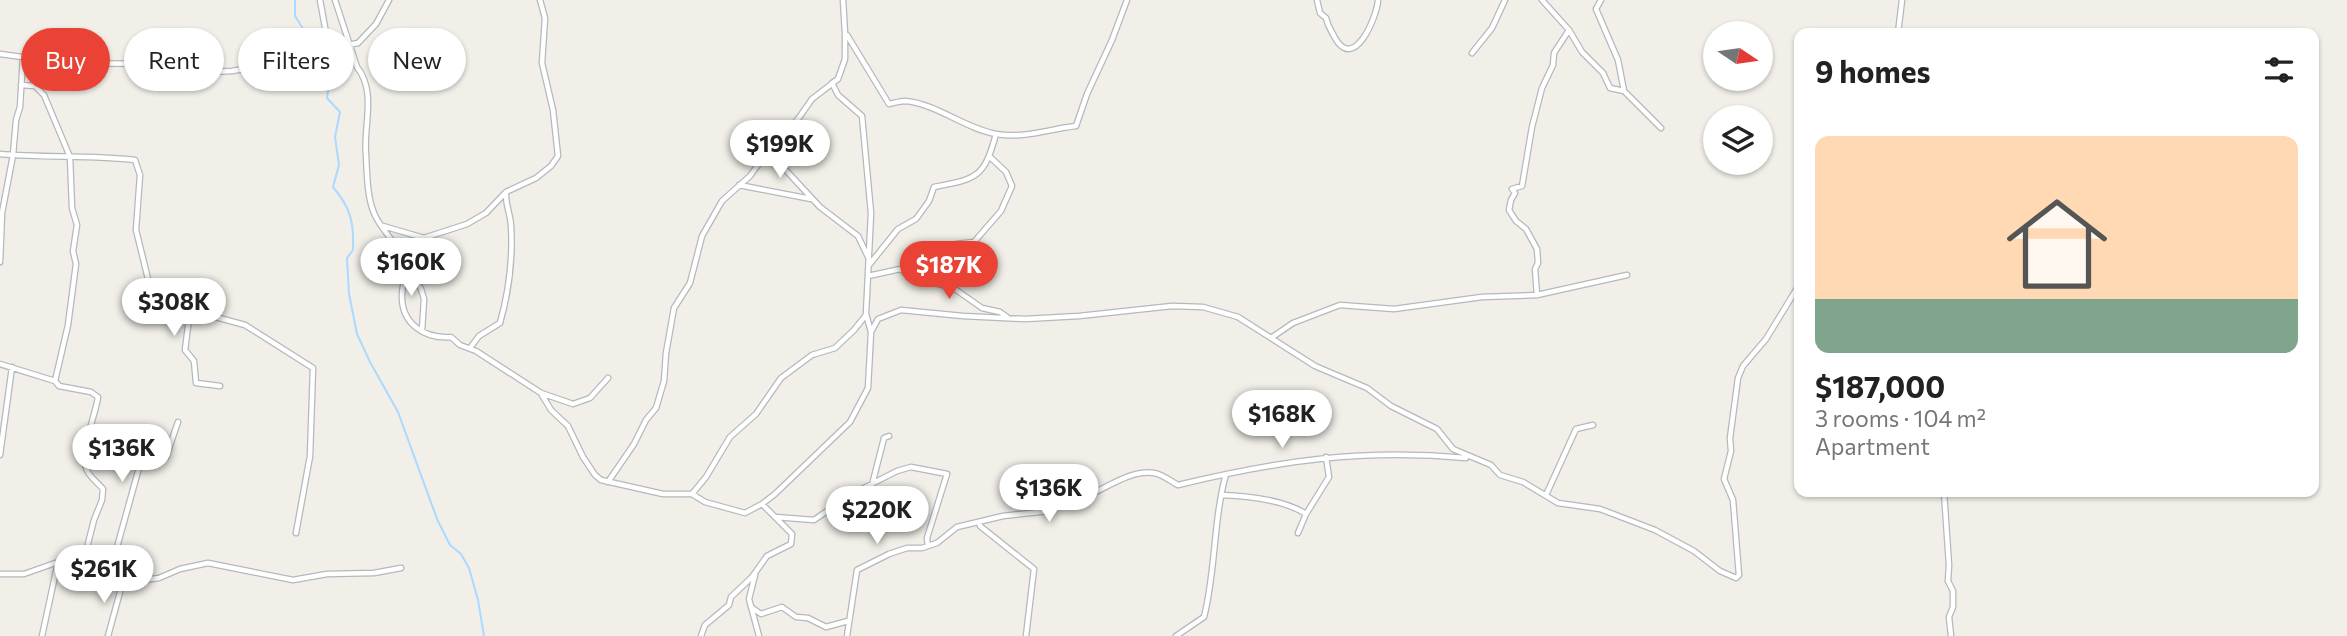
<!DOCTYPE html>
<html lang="en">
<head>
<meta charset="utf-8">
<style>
	:root { --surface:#fff; --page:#f6f6f6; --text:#222; --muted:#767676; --accent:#ea4335 }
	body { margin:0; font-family:Commissioner,sans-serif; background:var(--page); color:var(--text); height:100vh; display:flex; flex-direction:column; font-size:26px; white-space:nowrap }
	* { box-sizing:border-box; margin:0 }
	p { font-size:23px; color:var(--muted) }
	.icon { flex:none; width:38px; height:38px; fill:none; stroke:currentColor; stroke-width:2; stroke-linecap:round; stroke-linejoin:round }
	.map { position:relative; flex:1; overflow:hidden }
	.panel { position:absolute; left:1794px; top:28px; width:525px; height:469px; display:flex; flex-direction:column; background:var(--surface); border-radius:14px; box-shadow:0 2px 5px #0004 }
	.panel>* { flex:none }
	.guide { position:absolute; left:21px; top:28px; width:665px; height:63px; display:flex; gap:14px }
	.needle { width:46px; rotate:103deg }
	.controls { position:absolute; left:1703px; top:21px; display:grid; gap:14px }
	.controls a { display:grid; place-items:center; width:70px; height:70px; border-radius:50%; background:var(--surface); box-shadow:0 2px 5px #0004; font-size:35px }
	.price { position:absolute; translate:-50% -60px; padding:0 16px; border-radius:24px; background:#fff; color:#222; font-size:23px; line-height:46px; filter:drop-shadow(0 2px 4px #0008) }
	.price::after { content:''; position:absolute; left:50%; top:42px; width:21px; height:16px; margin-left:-10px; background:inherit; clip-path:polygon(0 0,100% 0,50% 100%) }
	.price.current { background:var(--accent); color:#fff }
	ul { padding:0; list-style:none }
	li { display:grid; align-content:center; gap:14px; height:371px; padding:0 21px }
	li span { display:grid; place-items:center; height:217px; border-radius:14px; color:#555 }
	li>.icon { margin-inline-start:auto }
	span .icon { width:126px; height:126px; fill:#fffc; stroke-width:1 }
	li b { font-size:30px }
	h2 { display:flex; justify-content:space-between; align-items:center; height:84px; padding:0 21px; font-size:30px }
	.tag { padding:0 24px; border-radius:32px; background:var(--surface); box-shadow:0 2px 5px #0004; font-size:24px; line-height:63px }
	.tag.current { background:var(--accent); color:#fff }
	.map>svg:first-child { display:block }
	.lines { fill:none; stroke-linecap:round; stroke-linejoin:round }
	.stream { stroke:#aadaff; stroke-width:2 }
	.minor-casing { stroke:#b5b8bc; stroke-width:7 }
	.minor { stroke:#fff; stroke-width:4.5 }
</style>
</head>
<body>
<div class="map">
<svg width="2347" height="636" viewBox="0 0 2347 636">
	<rect width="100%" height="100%" fill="#f1efe8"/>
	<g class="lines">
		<!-- stream -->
		<path class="stream" d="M295,0V16L316,49
			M322,59L329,85L327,98L340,112L335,137L339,165L333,187C351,208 354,223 353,250L347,258L349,294L357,334L370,362L398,412L437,519L450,545L461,554L469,568L478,600L484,636"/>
		<defs>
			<path id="minor" d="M320,0L329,49
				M335,0L357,67C377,92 363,126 366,155C367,173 367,197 374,213C381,231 400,245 405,264C407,274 402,285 402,295C401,324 425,339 451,337L460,345L476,351L541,393L573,404L590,398L608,378
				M1317,0L1320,13L1326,18C1328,27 1331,30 1335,38C1354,72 1377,17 1378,0
				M1542,0L1569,30L1582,52L1603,73L1610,88L1624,91L1661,128
				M1601,0L1596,9L1618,60L1624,91
				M1898,33L1902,0
				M847,35L889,104C894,103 900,101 905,101C935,103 966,129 996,134C1024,139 1049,129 1076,126L1087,94L1112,40L1127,0
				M1472,53L1492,28L1505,0
				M0,54L66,63L158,64L210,72L232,71L308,58L329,49L358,43L376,24L389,0
				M838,79L832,83L838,95L862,116L871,213L866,314L871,332L878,319L901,310L963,316L1025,319L1079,316L1172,306L1203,307L1238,317L1315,366L1367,388L1391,406L1437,429L1453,449L1491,465L1500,475L1523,482L1558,503L1600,509L1655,530L1694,551L1720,571L1736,578L1739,575L1733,500L1724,479L1731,451L1730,438L1738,378L1743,366L1766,339L1799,285
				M21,85L35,86L44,95L70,157L72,208L77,225L73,251L76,264L68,325L55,381
				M0,154C45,158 90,155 135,160L140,175L136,230L148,279L158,293L190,310L245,325L313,368L310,456L296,533
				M764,158L782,166L820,207L858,236L869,259
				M739,185L811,199
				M383,226L424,238L467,224L486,213L505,193
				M405,261L421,289L424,299L422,331
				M0,262L2,213L13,155L16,120L20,107L23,57
				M869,265L898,229L916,219L929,201L934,187C977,179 984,178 996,134
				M902,270L912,278L952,287L982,308L1000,312L1007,317
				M868,276L919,265L956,244L974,242L1001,211L1012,186L1006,172L990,157
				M1537,295L1535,269L1538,263L1537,249L1526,229L1516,221L1509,210L1511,200L1515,193L1512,189L1522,186L1532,127L1542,88L1553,65L1554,53L1569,30
				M190,310L185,350L194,361L196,383L220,386
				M1271,338L1293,323L1340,305L1394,309L1482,297L1537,295L1627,275
				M470,348L479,336L500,323C509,291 513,258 511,225C510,213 505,203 506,192L536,178L551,166L558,156L553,110L542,63L545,18L540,0
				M0,364L55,381L59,386L91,392L98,397C96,415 77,456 88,472C91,478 98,483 103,489L102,500L94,520L82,567
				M542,395L551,410L568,426L583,457L595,475L601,480L663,494H692L705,502L745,513L762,504L775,494L850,422L868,388L871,332
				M0,455L12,367
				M608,482L634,444L646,420L656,408L664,381L666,353L674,308L690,283L702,236L722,201L750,176L766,154L798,119L812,99L838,79L845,59V33L843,0
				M872,485L884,438L889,436
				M1944,492L1949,565L1948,581L1953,591V607L1949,617L1951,636
				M692,494L706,477L730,437L756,414L781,378L812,355L835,348L854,330L866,315
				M1221,495C1248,496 1283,499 1306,514L1298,533
				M1546,495L1576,429L1593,425
				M1306,514L1329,477L1326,457
				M775,517L814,520L852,494L897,471L911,467L947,474L927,538L928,546
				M979,522L980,526L1034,569L1026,636
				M0,574H24L58,562H68L129,582L159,578L180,569L208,563L293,580L327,574L374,573L401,568
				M755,575L749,599L759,636
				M109,576L142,457L144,455L166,457L178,422
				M751,607L761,614L782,607L796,617L808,618L826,627L848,621
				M42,636L58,562
				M108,636L123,581
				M701,636L705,625L729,605L731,597L752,577L767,556L791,544L792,534L762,504
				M847,636L857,570L889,554L907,548H922L937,543L957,527L1003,516L1049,511L1050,506C1087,507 1121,468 1154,473C1162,474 1172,482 1178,485C1278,461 1363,448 1466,458
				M1176,636L1204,617C1216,570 1213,521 1226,474"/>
		</defs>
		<!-- minor casing -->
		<use href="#minor" class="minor-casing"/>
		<!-- minor -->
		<use href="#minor" class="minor"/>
	</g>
</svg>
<div class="controls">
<a><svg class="needle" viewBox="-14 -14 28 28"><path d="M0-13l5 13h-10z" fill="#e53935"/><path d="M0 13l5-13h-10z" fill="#767676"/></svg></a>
<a><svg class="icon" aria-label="layers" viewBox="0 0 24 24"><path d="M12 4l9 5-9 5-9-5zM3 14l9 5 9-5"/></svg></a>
</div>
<b class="price" style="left:780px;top:180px">$199K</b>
<b class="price" style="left:411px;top:298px">$160K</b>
<b class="price current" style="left:949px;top:301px">$187K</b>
<b class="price" style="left:174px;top:338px">$308K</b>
<b class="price" style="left:1282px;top:450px">$168K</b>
<b class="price" style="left:122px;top:484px">$136K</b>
<b class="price" style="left:1049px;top:524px">$136K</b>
<b class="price" style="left:877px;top:546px">$220K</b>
<b class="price" style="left:104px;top:605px">$261K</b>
<div class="guide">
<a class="tag current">Buy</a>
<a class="tag">Rent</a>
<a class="tag">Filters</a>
<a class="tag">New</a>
</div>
<section class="panel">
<h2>9 homes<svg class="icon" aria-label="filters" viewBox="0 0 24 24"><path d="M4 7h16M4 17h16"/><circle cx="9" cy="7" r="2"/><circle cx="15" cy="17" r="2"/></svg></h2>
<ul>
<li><span style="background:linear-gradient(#ffd9b3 75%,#7fa58c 0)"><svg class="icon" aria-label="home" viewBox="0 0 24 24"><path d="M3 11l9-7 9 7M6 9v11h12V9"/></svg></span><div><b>$187,000</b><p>3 rooms · 104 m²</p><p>Apartment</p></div></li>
</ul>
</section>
</div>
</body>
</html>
